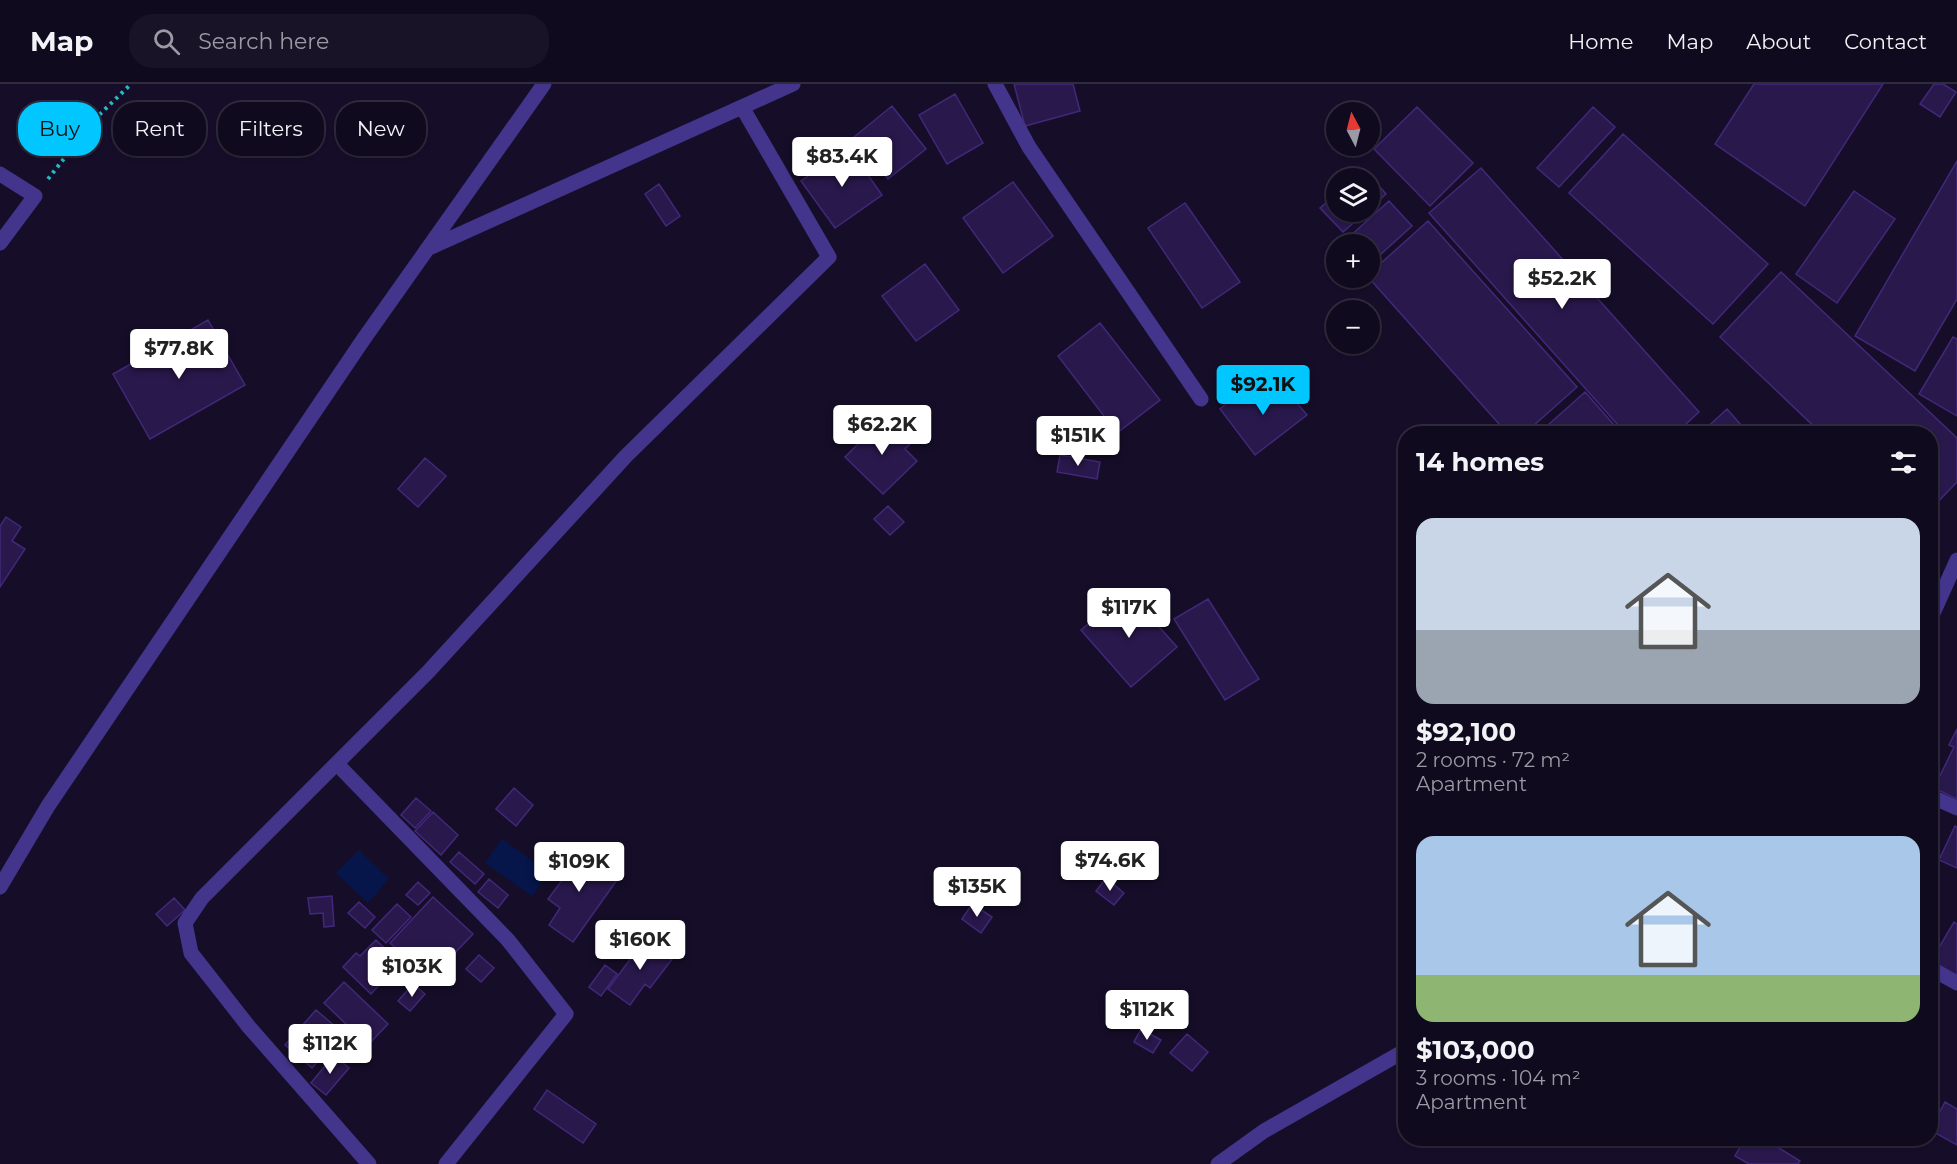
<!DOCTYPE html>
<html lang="en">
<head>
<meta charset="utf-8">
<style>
	:root { --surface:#100a1f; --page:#191328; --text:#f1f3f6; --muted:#9c9aa4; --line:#302b3d; --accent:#02c6ff }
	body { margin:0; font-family:Montserrat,sans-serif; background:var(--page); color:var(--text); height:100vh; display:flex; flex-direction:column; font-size:22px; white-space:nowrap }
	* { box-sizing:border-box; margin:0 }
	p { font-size:20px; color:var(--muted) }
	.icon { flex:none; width:33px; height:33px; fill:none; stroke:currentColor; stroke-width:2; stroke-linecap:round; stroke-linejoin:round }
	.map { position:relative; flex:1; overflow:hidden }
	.details { position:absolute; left:1398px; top:342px; width:540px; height:720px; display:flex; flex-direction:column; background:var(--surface); border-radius:24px; box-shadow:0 2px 4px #0004,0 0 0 2px var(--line) }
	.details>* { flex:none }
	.top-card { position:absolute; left:18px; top:18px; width:570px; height:54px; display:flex; gap:12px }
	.needle { width:39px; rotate:353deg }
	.buttons { position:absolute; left:1326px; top:18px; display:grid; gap:12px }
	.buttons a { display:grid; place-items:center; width:54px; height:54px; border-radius:50%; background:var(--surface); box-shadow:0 2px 4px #0004,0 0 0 2px var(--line); font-size:30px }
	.price { position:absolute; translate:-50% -51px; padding:0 14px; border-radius:6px; background:#fff; color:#222; font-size:20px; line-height:39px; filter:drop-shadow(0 2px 3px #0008) }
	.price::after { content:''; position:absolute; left:50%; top:36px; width:18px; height:14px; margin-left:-9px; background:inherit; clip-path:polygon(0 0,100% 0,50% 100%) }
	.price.on { background:var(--accent); color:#111 }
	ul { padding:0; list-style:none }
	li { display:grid; align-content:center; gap:12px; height:318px; padding:0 18px }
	li span { display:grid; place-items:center; height:186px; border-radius:18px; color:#555 }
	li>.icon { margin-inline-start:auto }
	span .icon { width:108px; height:108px; fill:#fffc; stroke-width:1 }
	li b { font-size:26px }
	h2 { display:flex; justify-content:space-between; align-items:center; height:72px; padding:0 18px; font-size:26px }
	.tag { padding:0 21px; border-radius:24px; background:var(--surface); box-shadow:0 2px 4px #0004,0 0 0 2px var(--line); font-size:21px; line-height:54px }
	.tag.on { background:var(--accent); color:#111 }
	header { display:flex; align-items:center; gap:36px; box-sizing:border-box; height:84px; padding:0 30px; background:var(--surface); border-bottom:2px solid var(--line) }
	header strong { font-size:28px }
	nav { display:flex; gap:33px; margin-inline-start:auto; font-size:21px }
	.search { width:420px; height:54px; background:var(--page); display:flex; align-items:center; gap:15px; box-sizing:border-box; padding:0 21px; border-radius:24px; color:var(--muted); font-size:22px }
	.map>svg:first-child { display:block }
	.water { fill:#06164b }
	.building { fill:#29184c; stroke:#42287a; stroke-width:1.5 }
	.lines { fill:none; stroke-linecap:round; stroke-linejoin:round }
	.path { stroke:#25bac4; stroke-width:4; stroke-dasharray:3 4.5; stroke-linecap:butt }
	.street { stroke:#43358c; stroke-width:15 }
</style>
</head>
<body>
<header>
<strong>Map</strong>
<div class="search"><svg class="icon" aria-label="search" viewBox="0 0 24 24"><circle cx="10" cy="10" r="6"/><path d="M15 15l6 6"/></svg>Search here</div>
<nav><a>Home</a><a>Map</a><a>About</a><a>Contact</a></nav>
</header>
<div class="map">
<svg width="1957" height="1080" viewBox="0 0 1957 1080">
	<rect width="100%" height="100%" fill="#160e29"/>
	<!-- water -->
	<path class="water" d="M502,755L549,789L532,812L485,779Z
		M359,766L389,795L368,819L336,789Z"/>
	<!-- building -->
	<path class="building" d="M1014,0H1073L1080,27L1025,42Z
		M1754,0H1883L1805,122L1715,60Z
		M1934,0H1943L1956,8L1940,33L1920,20Z
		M955,10L983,59L947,80L919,31Z
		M892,22L926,65L888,95L854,53Z
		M1417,23L1473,79L1430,122L1374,65Z
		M1593,23L1615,43L1559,103L1537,84Z
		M1623,50L1768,180L1713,240L1569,109Z
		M849,64L882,111L835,144L801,97Z
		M1957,77V215L1915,287L1855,252Z
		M1481,84L1699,328L1675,350H1626L1429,129Z
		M1364,85L1386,110L1370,125V94H1353Z
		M1013,98L1053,152L1003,189L963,134Z
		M659,100L680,132L666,142L645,110Z
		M1854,107L1895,135L1837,219L1796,190Z
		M1336,110V128H1366L1343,148L1320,124Z
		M1389,117L1412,142L1371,179L1370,177V160H1354L1348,154Z
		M1185,119L1240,198L1202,224L1148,144Z
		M1428,137L1577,303L1524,350H1508L1369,194L1370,189Z
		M925,180L959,226L916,257L882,212Z
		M1781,188L1957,354V398L1930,426V350H1822L1720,253Z
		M208,236L245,301L150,355L113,290Z
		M1100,239L1160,316L1117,349L1058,272Z
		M1953,253L1957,255V332L1919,310Z
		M1250,301L1261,316L1282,301L1307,331L1255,371L1220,325Z
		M1585,308L1622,350H1538Z
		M1727,325L1749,350H1700Z
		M884,334L910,360L905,365L917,377L883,410L845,373Z
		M1060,371L1100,378L1097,395L1057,388Z
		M425,374L446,392L418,423L398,405Z
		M888,422L904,438L890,451L874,435Z
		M6,433L21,443L12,457L25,465L0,503V442Z
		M1127,507L1177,563L1131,603L1081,546Z
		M1208,515L1259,595L1225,616L1174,535Z
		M1957,645V715L1934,704L1954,663L1949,661Z
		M514,704L533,721L516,742L496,725Z
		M416,714L431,727L415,744L401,731Z
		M433,728L458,751L441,771L415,747Z
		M1955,742L1957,743V784L1939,776Z
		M459,768L484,790L475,800L450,778Z
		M560,769L574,779L578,774L593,784L600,774L622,789L573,858L549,841L560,824L548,815L563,795L549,785Z
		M1106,794L1124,809L1114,821L1096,807Z
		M489,795L508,811L498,824L478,808Z
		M418,798L430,809L418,821L406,811Z
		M332,812L334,842L324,843L323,829L310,830L308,814Z
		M433,813L473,850L430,895L390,859Z
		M174,814L185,826L167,842L156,830Z
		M359,818L375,833L365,844L348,829Z
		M397,820L411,833L386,859L372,846Z
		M972,820L992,833L981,849L962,835Z
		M1954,838L1957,840V892L1931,877Z
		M646,854L673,874L650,904L645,900L630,921L608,905Z
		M376,856L400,879L371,910L343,883L356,869L360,872Z
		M479,871L494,884L481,898L466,885Z
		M605,881L617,890L601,912L589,903Z
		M344,898L388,940L368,961L324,919Z
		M413,900L425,910L410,927L398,917Z
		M316,926L343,949L312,984L285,961Z
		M1141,945L1161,956L1153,969L1134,958Z
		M1187,950L1208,968L1192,987L1170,969Z
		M334,971L349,984L326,1011L311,999Z
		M547,1006L596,1040L583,1059L534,1025Z
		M1945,1018L1957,1025V1061L1930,1046Z
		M1745,1054H1763L1800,1077L1798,1080H1749L1735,1072Z"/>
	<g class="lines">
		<!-- path -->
		<path class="path" d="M48,95L95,35L131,0"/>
		<!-- street -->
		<path class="street" d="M995,0L1029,63L1201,315
			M0,90L35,112L0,159
			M427,165L793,0
			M1930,536L1957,476
			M337,680L508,856L566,930L446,1080
			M1930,712L1957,724
			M0,803L48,722L363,256L544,0
			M1930,884L1957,899
			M369,1080L249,943L191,869L185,839L202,814L428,588L626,372L829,173L742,23
			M1218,1080L1264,1047L1406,966"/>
	</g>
</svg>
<div class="buttons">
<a><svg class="needle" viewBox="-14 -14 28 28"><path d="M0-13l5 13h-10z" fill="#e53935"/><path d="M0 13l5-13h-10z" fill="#9c9aa4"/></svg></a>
<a><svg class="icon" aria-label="layers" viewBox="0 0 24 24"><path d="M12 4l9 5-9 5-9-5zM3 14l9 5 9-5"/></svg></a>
<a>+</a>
<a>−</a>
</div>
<b class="price" style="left:842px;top:104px">$83.4K</b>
<b class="price" style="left:1562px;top:226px">$52.2K</b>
<b class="price" style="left:179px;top:296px">$77.8K</b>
<b class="price on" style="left:1263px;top:332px">$92.1K</b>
<b class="price" style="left:882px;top:372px">$62.2K</b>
<b class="price" style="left:1078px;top:383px">$151K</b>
<b class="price" style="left:1129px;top:555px">$117K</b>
<b class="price" style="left:1110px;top:808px">$74.6K</b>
<b class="price" style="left:579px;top:809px">$109K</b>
<b class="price" style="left:977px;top:834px">$135K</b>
<b class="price" style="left:640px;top:887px">$160K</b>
<b class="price" style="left:412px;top:914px">$103K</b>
<b class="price" style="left:1147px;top:957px">$112K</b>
<b class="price" style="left:330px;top:991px">$112K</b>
<div class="top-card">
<a class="tag on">Buy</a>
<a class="tag">Rent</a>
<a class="tag">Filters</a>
<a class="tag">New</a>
</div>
<section class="details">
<h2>14 homes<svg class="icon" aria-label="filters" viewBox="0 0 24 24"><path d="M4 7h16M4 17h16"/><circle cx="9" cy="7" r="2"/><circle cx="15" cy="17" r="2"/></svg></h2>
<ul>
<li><span style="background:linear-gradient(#c9d6e8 60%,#9aa5b1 0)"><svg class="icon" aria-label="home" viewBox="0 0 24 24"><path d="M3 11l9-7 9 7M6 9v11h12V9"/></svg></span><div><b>$92,100</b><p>2 rooms · 72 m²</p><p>Apartment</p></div></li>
<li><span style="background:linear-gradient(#a9c7e8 75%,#8fb573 0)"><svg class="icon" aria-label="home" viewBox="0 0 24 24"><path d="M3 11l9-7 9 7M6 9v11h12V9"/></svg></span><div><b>$103,000</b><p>3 rooms · 104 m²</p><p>Apartment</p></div></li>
</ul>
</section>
</div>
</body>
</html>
